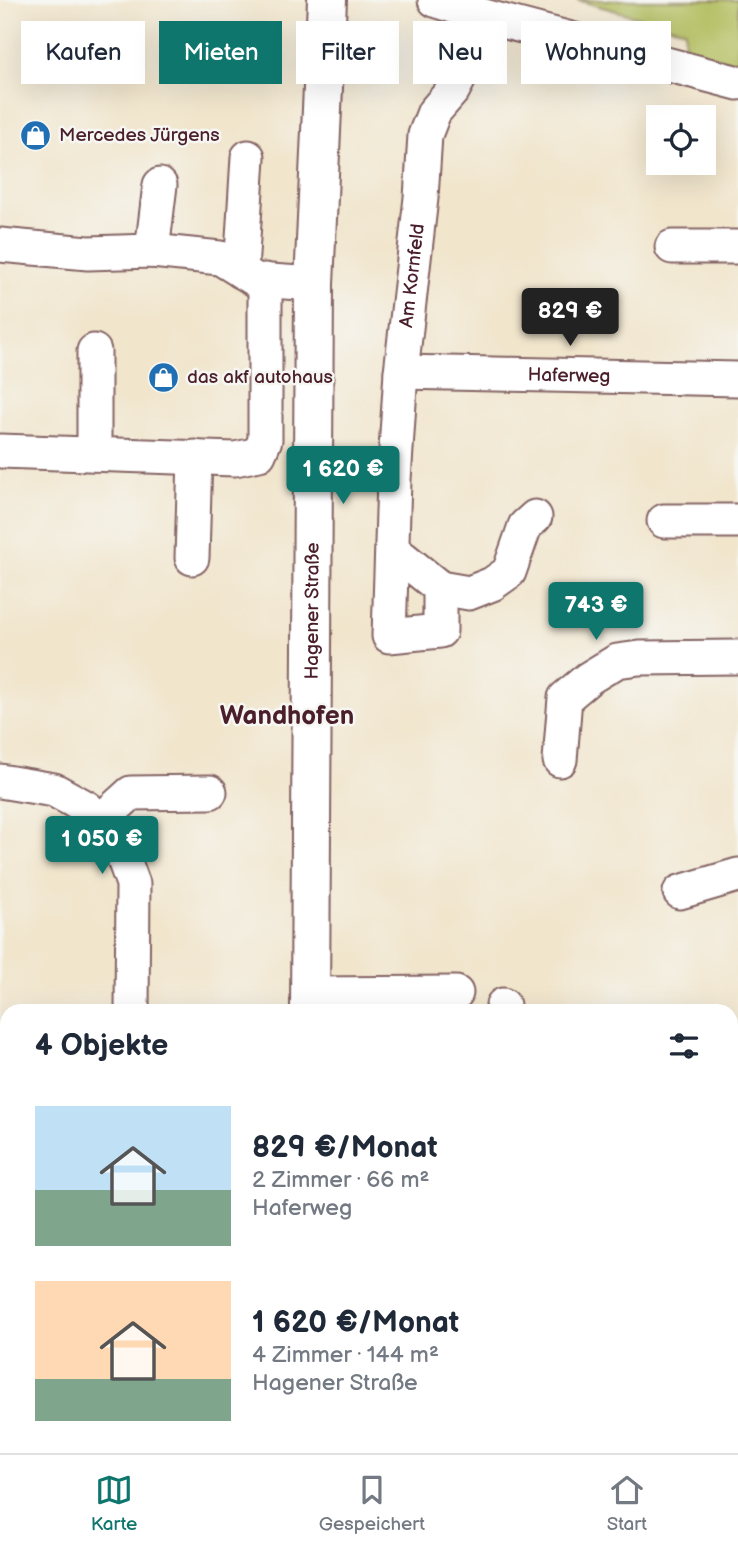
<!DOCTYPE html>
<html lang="de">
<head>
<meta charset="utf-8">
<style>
	:root { --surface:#fff; --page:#f6f6f7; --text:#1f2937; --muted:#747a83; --line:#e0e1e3; --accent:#0f766e }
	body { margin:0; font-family:"Balsamiq Sans",sans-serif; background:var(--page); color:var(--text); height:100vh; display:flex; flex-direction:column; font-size:26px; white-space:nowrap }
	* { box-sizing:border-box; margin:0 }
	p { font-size:23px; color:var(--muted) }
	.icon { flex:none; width:38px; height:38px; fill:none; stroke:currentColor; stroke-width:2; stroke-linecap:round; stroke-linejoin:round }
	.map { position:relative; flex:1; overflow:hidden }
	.sheet { position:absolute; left:0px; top:1004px; width:738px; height:450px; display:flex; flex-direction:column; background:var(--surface); border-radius:21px 21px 0 0; box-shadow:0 7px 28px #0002 }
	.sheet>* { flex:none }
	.top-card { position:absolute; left:21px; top:21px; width:696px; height:63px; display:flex; gap:14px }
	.fabs { position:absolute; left:646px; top:105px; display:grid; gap:14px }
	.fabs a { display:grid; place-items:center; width:70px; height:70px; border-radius:0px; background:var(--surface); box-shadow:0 7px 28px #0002; font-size:35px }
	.price { position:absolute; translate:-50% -60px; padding:0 16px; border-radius:7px; background:var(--accent); color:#fff; font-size:23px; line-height:46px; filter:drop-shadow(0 2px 4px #0008) }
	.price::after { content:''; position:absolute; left:50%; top:42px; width:21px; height:16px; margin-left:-10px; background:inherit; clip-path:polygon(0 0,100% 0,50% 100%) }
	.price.selected { background:#222; color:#fff }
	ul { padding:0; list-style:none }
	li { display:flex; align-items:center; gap:21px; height:175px; padding:0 35px }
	li span { display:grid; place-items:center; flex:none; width:196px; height:140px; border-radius:0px; color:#555 }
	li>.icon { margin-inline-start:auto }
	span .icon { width:84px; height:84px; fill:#fffc; stroke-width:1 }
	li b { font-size:30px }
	h2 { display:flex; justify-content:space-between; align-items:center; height:84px; padding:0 35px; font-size:30px }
	.pill { padding:0 24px; border-radius:0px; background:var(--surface); box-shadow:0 7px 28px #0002; font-size:24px; line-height:63px }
	.pill.selected { background:var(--accent); color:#fff }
	.tab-bar { display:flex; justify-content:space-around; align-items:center; height:98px; border-top:2px solid var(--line); background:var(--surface); font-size:19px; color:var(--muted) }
	.tab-bar a { display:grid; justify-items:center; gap:4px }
	.tab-bar .selected { color:var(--accent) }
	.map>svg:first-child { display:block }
	.green { fill:#b2bd5f; stroke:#7e6e45; stroke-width:2 }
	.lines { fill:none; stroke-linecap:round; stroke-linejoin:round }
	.minor-casing { stroke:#846463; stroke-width:37 }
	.major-casing { stroke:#846463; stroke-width:42 }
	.minor { stroke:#fff; stroke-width:33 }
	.major { stroke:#fff; stroke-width:38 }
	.labels { text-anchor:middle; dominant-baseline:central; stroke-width:5; stroke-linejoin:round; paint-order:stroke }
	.poi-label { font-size:19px; fill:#4a1f2b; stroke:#f6f6f2; text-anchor:start }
	.street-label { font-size:19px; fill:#4a1f2b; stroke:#f6f6f2 }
	.district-label { font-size:26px; font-weight:bold; fill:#4a1f2b; stroke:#f6f6f2 }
</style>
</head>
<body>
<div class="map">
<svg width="738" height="1453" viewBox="0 0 738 1453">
	<rect width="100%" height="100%" fill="#f6f6f2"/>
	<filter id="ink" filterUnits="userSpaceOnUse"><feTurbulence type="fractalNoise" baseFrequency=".0143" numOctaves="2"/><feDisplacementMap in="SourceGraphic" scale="14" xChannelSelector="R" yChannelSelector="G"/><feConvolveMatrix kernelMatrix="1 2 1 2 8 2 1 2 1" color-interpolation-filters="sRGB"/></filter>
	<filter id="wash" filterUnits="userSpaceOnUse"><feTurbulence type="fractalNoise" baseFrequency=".00686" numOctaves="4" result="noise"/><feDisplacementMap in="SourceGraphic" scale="28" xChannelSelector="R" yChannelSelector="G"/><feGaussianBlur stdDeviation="1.57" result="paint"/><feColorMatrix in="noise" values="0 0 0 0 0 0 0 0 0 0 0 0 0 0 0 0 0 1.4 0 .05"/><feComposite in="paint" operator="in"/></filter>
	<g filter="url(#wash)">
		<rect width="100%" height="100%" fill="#f1e5cc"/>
		<!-- green -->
		<path class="green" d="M577,0H738V63L684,51L685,30Z"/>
	</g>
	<g filter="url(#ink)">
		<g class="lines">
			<defs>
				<g id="minor">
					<path d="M435,0L480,15L738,83"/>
					<path d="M0,245L88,253L152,251L220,258L256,280L314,284"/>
					<path d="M672,247H738"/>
					<path d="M152,251L160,185"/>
					<path d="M241,271L248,157"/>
					<path id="s1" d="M401,372L738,379"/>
					<path d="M0,451L235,459L259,454L265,440V280"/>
					<path d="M94,454V351"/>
					<path d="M664,521H738"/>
					<path id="s2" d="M393,550L440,588V631L389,636L394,480L401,372L421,198L425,135L434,112L453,90L463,71L469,44L480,15"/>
					<path d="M192,558L195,457"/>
					<path d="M440,588L469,593L492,584L509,572L525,526L535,517"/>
					<path d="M560,760L565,698L589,678L617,661L639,658L738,657"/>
					<path d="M0,781L54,790L87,808L121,851L133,884L132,1012"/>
					<path d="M99,822L131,793L210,792"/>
					<path d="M680,892L738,875"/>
					<path d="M310,994L456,993"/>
					<path d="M503,1005V1012"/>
					<path d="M0,1077H7"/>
					<path d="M732,1115L738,1116"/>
					<path d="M664,1447V1453"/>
					<path d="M130,1453V1447"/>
					<path d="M471,1453V1447"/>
				</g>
				<g id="major">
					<path id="s3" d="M310,1012L314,284L327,0"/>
					<path d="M305,1453V1447"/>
				</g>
			</defs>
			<!-- minor casing -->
			<use href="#minor" class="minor-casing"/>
			<!-- major casing -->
			<use href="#major" class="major-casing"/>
			<!-- minor -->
			<use href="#minor" class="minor"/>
			<!-- major -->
			<use href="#major" class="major"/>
		</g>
	</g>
	<!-- icons -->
	<defs>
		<symbol id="shop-disc" viewBox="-11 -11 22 22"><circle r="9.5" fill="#1f6fb2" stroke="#f6f6f2"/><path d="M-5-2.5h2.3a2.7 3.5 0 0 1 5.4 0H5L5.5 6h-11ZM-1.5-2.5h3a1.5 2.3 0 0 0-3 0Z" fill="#fff"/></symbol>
	</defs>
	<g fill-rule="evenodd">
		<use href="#shop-disc" x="18" y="118" width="35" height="35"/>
		<use href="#shop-disc" x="146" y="360" width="35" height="35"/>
	</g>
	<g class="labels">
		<!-- poi labels -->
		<g class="poi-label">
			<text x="59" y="135">Mercedes Jürgens</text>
			<text x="187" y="377">das akf autohaus</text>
		</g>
		<!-- street labels -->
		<g class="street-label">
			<text stroke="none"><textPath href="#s2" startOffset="516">Am Kornfeld</textPath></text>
			<text stroke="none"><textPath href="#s1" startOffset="168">Haferweg</textPath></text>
			<text stroke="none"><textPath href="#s3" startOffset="401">Hagener Straße</textPath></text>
		</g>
		<!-- district labels -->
		<g class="district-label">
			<text x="287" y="716">Wandhofen</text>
		</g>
	</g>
</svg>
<div class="fabs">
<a><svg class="icon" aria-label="locate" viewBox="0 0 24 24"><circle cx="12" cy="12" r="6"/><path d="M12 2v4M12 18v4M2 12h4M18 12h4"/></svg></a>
</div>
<b class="price selected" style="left:570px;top:348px">829 €</b>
<b class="price" style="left:343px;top:506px">1 620 €</b>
<b class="price" style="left:596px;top:642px">743 €</b>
<b class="price" style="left:102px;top:876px">1 050 €</b>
<div class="top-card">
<a class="pill">Kaufen</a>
<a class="pill selected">Mieten</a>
<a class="pill">Filter</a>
<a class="pill">Neu</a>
<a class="pill">Wohnung</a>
</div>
<section class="sheet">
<h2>4 Objekte<svg class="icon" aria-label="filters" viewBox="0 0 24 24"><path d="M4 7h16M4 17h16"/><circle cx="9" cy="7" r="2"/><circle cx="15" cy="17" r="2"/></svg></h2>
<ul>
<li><span style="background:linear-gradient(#bfe0f5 60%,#7fa58c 0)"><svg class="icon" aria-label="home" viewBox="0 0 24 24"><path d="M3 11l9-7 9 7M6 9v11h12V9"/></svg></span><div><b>829 €/Monat</b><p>2 Zimmer · 66 m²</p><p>Haferweg</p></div></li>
<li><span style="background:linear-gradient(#ffd9b3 70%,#7fa58c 0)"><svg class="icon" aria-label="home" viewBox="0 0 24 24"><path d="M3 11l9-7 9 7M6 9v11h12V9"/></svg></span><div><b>1 620 €/Monat</b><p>4 Zimmer · 144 m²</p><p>Hagener Straße</p></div></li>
</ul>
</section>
</div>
<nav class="tab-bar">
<a class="selected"><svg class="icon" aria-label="map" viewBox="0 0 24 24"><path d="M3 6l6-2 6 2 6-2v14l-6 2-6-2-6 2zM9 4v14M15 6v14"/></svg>Karte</a>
<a><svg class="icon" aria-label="saved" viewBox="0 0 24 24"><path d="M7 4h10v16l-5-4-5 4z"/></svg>Gespeichert</a>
<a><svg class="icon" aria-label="home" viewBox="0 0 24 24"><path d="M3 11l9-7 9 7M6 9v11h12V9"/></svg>Start</a>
</nav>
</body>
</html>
